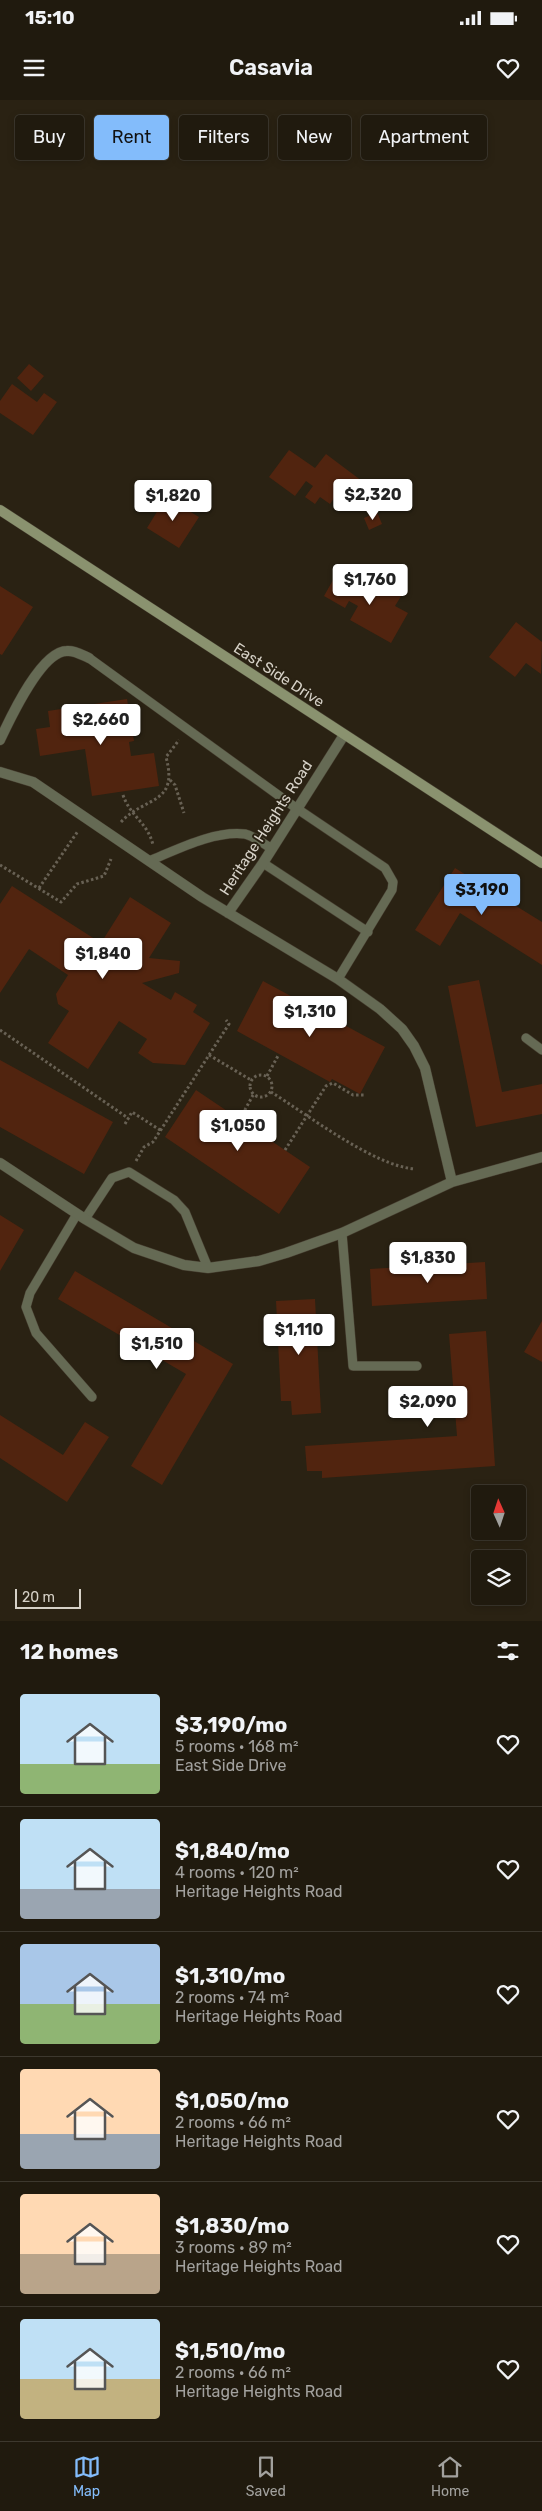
<!DOCTYPE html>
<html lang="en">
<head>
<meta charset="utf-8">
<style>
	:root { --surface:#201a0e; --page:#2d271c; --text:#f1f3f6; --muted:#a2a19e; --line:#3d382e; --accent:#83bcfb }
	body { margin:0; font-family:Rubik,sans-serif; background:var(--page); color:var(--text); height:100vh; display:flex; flex-direction:column; font-size:19px; white-space:nowrap }
	* { box-sizing:border-box; margin:0 }
	p { font-size:16px; color:var(--muted) }
	.icon { flex:none; width:28px; height:28px; fill:none; stroke:currentColor; stroke-width:2; stroke-linecap:round; stroke-linejoin:round }
	.map { position:relative; height:1521px; overflow:hidden }
	.details { display:flex; flex-direction:column; background:var(--surface); flex:1 }
	.details>* { flex:none }
	.top-card { position:absolute; left:15px; top:15px; width:512px; height:45px; display:flex; gap:10px }
	.needle { width:32px; rotate:357deg }
	.buttons { position:absolute; left:471px; top:1385px; display:grid; gap:10px }
	.buttons a { display:grid; place-items:center; width:55px; height:55px; border-radius:5px; background:var(--surface); box-shadow:0 2px 8px #0003,0 0 0 1px var(--line); font-size:25px }
	.scale { position:absolute; left:15px; bottom:12px; width:66px; box-sizing:border-box; padding-left:5px; border:2px solid #d6d1c7; border-top:0; font-size:14px; line-height:18px; white-space:nowrap; color:#d6d1c7; -webkit-text-stroke:4px #2a2213; paint-order:stroke }
	.price { position:absolute; translate:-50% -42px; padding:0 11px; border-radius:5px; background:#fff; color:#222; font-size:16px; line-height:32px; filter:drop-shadow(0 1px 2px #0008) }
	.price::after { content:''; position:absolute; left:50%; top:30px; width:15px; height:11px; margin-left:-8px; background:inherit; clip-path:polygon(0 0,100% 0,50% 100%) }
	.price.current { background:var(--accent); color:#111 }
	ul { padding:0; list-style:none }
	li { display:flex; align-items:center; gap:15px; height:125px; padding:0 20px }
	li+li { border-top:1px solid var(--line) }
	li span { display:grid; place-items:center; flex:none; width:140px; height:100px; border-radius:5px; color:#555 }
	li>.icon { margin-inline-start:auto }
	span .icon { width:60px; height:60px; fill:#fffc; stroke-width:1 }
	li b { font-size:21px }
	h2 { display:flex; justify-content:space-between; align-items:center; height:60px; padding:0 20px; font-size:21px }
	.chip { padding:0 18px; border-radius:5px; background:var(--surface); box-shadow:0 2px 8px #0003,0 0 0 1px var(--line); font-size:18px; line-height:45px }
	.chip.current { background:var(--accent); color:#111 }
	.status { display:flex; justify-content:space-between; align-items:center; height:35px; padding:0 25px; background:var(--surface); direction:ltr }
	.status svg { height:14px; fill:currentColor }
	header { display:flex; justify-content:space-between; align-items:center; height:65px; padding:0 20px; background:var(--surface); font-size:22px; font-weight:600 }
	.dock { display:flex; justify-content:space-around; align-items:center; height:70px; border-top:1px solid var(--line); background:var(--surface); font-size:14px; color:var(--muted) }
	.dock a { display:grid; justify-items:center; gap:2px }
	.dock .current { color:var(--accent) }
	.map>svg:first-child { display:block }
	.building { fill:#51240f }
	.lines { fill:none; stroke-linecap:round; stroke-linejoin:round }
	.lane-casing { stroke:#463e30; stroke-width:10 }
	.street-casing { stroke:#463e30; stroke-width:11 }
	.secondary-casing { stroke:#463e30; stroke-width:11 }
	.path { stroke:#686154; stroke-width:3; stroke-dasharray:2.5 2.5; stroke-linecap:butt }
	.lane { stroke:#656a54; stroke-width:9 }
	.street { stroke:#656a54; stroke-width:10 }
	.secondary { stroke:#8a926f; stroke-width:10 }
	.labels { text-anchor:middle; dominant-baseline:central; stroke-width:4; stroke-linejoin:round; paint-order:stroke }
	.street-label { font-size:15px; fill:#d6d1c7; stroke:#2a2213 }
</style>
</head>
<body>
<div class="status"><b>15:10</b><svg viewBox="0 0 49 12"><path d="M0 12V9h3v3zM5 12V6h3v6zM10 12V3h3v9zM15 12V0h3v12zM26 1h20v11H26zM47 4h2v5h-2z"/></svg></div>
<header><svg class="icon" aria-label="menu" viewBox="0 0 24 24"><path d="M4 6h16M4 12h16M4 18h16"/></svg>Casavia<svg class="icon" aria-label="heart" viewBox="0 0 24 24"><path d="M12 20l-8-8c-3-5 5-10 8-4 3-6 11-1 8 4z"/></svg></header>
<div class="map">
<svg width="542" height="1521" viewBox="0 0 542 1521">
	<rect width="100%" height="100%" fill="#2a2213"/>
	<!-- building -->
	<path class="building" d="M29,264L44,276L31,291L17,278Z
		M12,284L37,302L44,293L57,302L33,335L0,313V301Z
		M289,350L315,368L326,354L362,381L346,402L336,395L330,404L320,397L315,404L305,397L313,386L306,381L295,396L269,377Z
		M166,397L199,417L179,448L147,428Z
		M377,412L382,424L369,430L364,418Z
		M337,473L368,491L376,478L403,493L395,506L408,513L391,543L350,520L358,506L349,501L345,508L324,496Z
		M0,486L33,507L2,555L0,554Z
		M516,522L542,542L541,574L526,563L515,577L489,557Z
		M127,599L134,641L129,642L131,656L154,653L159,686L92,696L85,649L40,656L36,629L50,627L48,611Z
		M455,768L542,822V865L460,813L440,846L415,830Z
		M12,786L101,843L130,797L171,823L149,858L180,861L179,873L142,883L171,900L175,892L197,905L193,912L210,923L185,965L153,963L138,953L147,939L119,921L88,969L48,943L69,911L58,904L56,894L68,875L29,849L0,893V804Z
		M479,880L502,992L542,984V1014L476,1027L448,886Z
		M263,881L385,947L360,994L332,979L330,982L237,931Z
		M0,960L113,1022L84,1074L0,1027Z
		M196,990L310,1067L279,1114L165,1037Z
		M0,1115L24,1130L0,1171Z
		M485,1162L487,1199L372,1206L370,1169Z
		M75,1171L233,1264L162,1385L131,1366L186,1274L58,1199Z
		M315,1199L321,1313L292,1315L291,1301H281L276,1201Z
		M542,1221V1262L524,1252Z
		M486,1231L495,1366L322,1378V1371H307L305,1346L457,1336L449,1234Z
		M0,1315L63,1355L85,1322L109,1337L67,1402L0,1358Z"/>
	<g class="lines">
		<defs>
			<path id="lane" d="M89,558L296,708L385,768L393,782L392,790L338,879
				M149,761C176,750 215,730 245,734C254,736 264,744 272,749
				M263,763L368,832
				M526,938L542,950
				M77,1114L30,1193L26,1207L36,1233L92,1297
				M85,1119L112,1078L129,1072L174,1100L185,1112L208,1168
				M342,1133L353,1266H417"/>
			<path id="street" d="M0,640C10,619 41,551 67,551C74,550 82,555 89,558
				M0,672L33,682L202,797L338,879L380,909L402,929L414,946L425,968L452,1082
				M228,813L263,763L344,635
				M0,1063L85,1119L134,1148L184,1165L208,1168L259,1161L286,1153L342,1133L452,1082L542,1057"/>
			<path id="secondary" d="M0,410L542,763"/>
		</defs>
		<!-- lane casing -->
		<use href="#lane" class="lane-casing"/>
		<!-- street casing -->
		<use href="#street" class="street-casing"/>
		<!-- secondary casing -->
		<use href="#secondary" class="secondary-casing"/>
		<!-- path -->
		<path class="path" d="M170,680L175,685L184,713
			M123,695C130,716 148,723 153,745
			M121,722C145,696 179,705 166,657L179,640
			M0,765L61,802L77,784L104,776L111,759
			M39,788L78,731
			M0,930L128,1018
			M209,955L251,980
			M250 986a11 11 0 1 1 22 0a11 11 0 1 1-22 0Z
			M267,976L279,954
			M271,992C308,1015 374,1066 415,1069
			M240,1019L253,995
			M125,1024L132,1012L160,1030
			M285,1050L326,986L333,983L353,995H366
			M136,1061L144,1047L153,1042L229,924L226,920"/>
		<!-- lane -->
		<use href="#lane" class="lane"/>
		<!-- street -->
		<use href="#street" class="street"/>
		<!-- secondary -->
		<use href="#secondary" class="secondary"/>
	</g>
	<g class="labels">
		<!-- street labels -->
		<g class="street-label">
			<text transform="translate(279 575) rotate(33)">East Side Drive</text>
			<text transform="translate(266 728) rotate(-57)">Heritage Heights Road</text>
		</g>
	</g>
</svg>
<div class="buttons">
<a><svg class="needle" viewBox="-14 -14 28 28"><path d="M0-13l5 13h-10z" fill="#e53935"/><path d="M0 13l5-13h-10z" fill="#a2a19e"/></svg></a>
<a><svg class="icon" aria-label="layers" viewBox="0 0 24 24"><path d="M12 4l9 5-9 5-9-5zM3 14l9 5 9-5"/></svg></a>
</div>
<div class="scale">20 m</div>
<b class="price" style="left:373px;top:421px">$2,320</b>
<b class="price" style="left:173px;top:422px">$1,820</b>
<b class="price" style="left:370px;top:506px">$1,760</b>
<b class="price" style="left:101px;top:646px">$2,660</b>
<b class="price current" style="left:482px;top:816px">$3,190</b>
<b class="price" style="left:103px;top:880px">$1,840</b>
<b class="price" style="left:310px;top:938px">$1,310</b>
<b class="price" style="left:238px;top:1052px">$1,050</b>
<b class="price" style="left:428px;top:1184px">$1,830</b>
<b class="price" style="left:299px;top:1256px">$1,110</b>
<b class="price" style="left:157px;top:1270px">$1,510</b>
<b class="price" style="left:428px;top:1328px">$2,090</b>
<div class="top-card">
<a class="chip">Buy</a>
<a class="chip current">Rent</a>
<a class="chip">Filters</a>
<a class="chip">New</a>
<a class="chip">Apartment</a>
</div>
</div>
<section class="details">
<h2>12 homes<svg class="icon" aria-label="filters" viewBox="0 0 24 24"><path d="M4 7h16M4 17h16"/><circle cx="9" cy="7" r="2"/><circle cx="15" cy="17" r="2"/></svg></h2>
<ul>
<li><span style="background:linear-gradient(#bfe0f5 70%,#8fb573 0)"><svg class="icon" aria-label="home" viewBox="0 0 24 24"><path d="M3 11l9-7 9 7M6 9v11h12V9"/></svg></span><div><b>$3,190/mo</b><p>5 rooms · 168 m²</p><p>East Side Drive</p></div><svg class="icon" aria-label="heart" viewBox="0 0 24 24"><path d="M12 20l-8-8c-3-5 5-10 8-4 3-6 11-1 8 4z"/></svg></li>
<li><span style="background:linear-gradient(#bfe0f5 70%,#9aa5b1 0)"><svg class="icon" aria-label="home" viewBox="0 0 24 24"><path d="M3 11l9-7 9 7M6 9v11h12V9"/></svg></span><div><b>$1,840/mo</b><p>4 rooms · 120 m²</p><p>Heritage Heights Road</p></div><svg class="icon" aria-label="heart" viewBox="0 0 24 24"><path d="M12 20l-8-8c-3-5 5-10 8-4 3-6 11-1 8 4z"/></svg></li>
<li><span style="background:linear-gradient(#a9c7e8 60%,#8fb573 0)"><svg class="icon" aria-label="home" viewBox="0 0 24 24"><path d="M3 11l9-7 9 7M6 9v11h12V9"/></svg></span><div><b>$1,310/mo</b><p>2 rooms · 74 m²</p><p>Heritage Heights Road</p></div><svg class="icon" aria-label="heart" viewBox="0 0 24 24"><path d="M12 20l-8-8c-3-5 5-10 8-4 3-6 11-1 8 4z"/></svg></li>
<li><span style="background:linear-gradient(#ffd9b3 65%,#9aa5b1 0)"><svg class="icon" aria-label="home" viewBox="0 0 24 24"><path d="M3 11l9-7 9 7M6 9v11h12V9"/></svg></span><div><b>$1,050/mo</b><p>2 rooms · 66 m²</p><p>Heritage Heights Road</p></div><svg class="icon" aria-label="heart" viewBox="0 0 24 24"><path d="M12 20l-8-8c-3-5 5-10 8-4 3-6 11-1 8 4z"/></svg></li>
<li><span style="background:linear-gradient(#ffd9b3 60%,#b9a48a 0)"><svg class="icon" aria-label="home" viewBox="0 0 24 24"><path d="M3 11l9-7 9 7M6 9v11h12V9"/></svg></span><div><b>$1,830/mo</b><p>3 rooms · 89 m²</p><p>Heritage Heights Road</p></div><svg class="icon" aria-label="heart" viewBox="0 0 24 24"><path d="M12 20l-8-8c-3-5 5-10 8-4 3-6 11-1 8 4z"/></svg></li>
<li><span style="background:linear-gradient(#bfe0f5 60%,#c2b280 0)"><svg class="icon" aria-label="home" viewBox="0 0 24 24"><path d="M3 11l9-7 9 7M6 9v11h12V9"/></svg></span><div><b>$1,510/mo</b><p>2 rooms · 66 m²</p><p>Heritage Heights Road</p></div><svg class="icon" aria-label="heart" viewBox="0 0 24 24"><path d="M12 20l-8-8c-3-5 5-10 8-4 3-6 11-1 8 4z"/></svg></li>
</ul>
</section>
<nav class="dock">
<a class="current"><svg class="icon" aria-label="map" viewBox="0 0 24 24"><path d="M3 6l6-2 6 2 6-2v14l-6 2-6-2-6 2zM9 4v14M15 6v14"/></svg>Map</a>
<a><svg class="icon" aria-label="saved" viewBox="0 0 24 24"><path d="M7 4h10v16l-5-4-5 4z"/></svg>Saved</a>
<a><svg class="icon" aria-label="home" viewBox="0 0 24 24"><path d="M3 11l9-7 9 7M6 9v11h12V9"/></svg>Home</a>
</nav>
</body>
</html>
